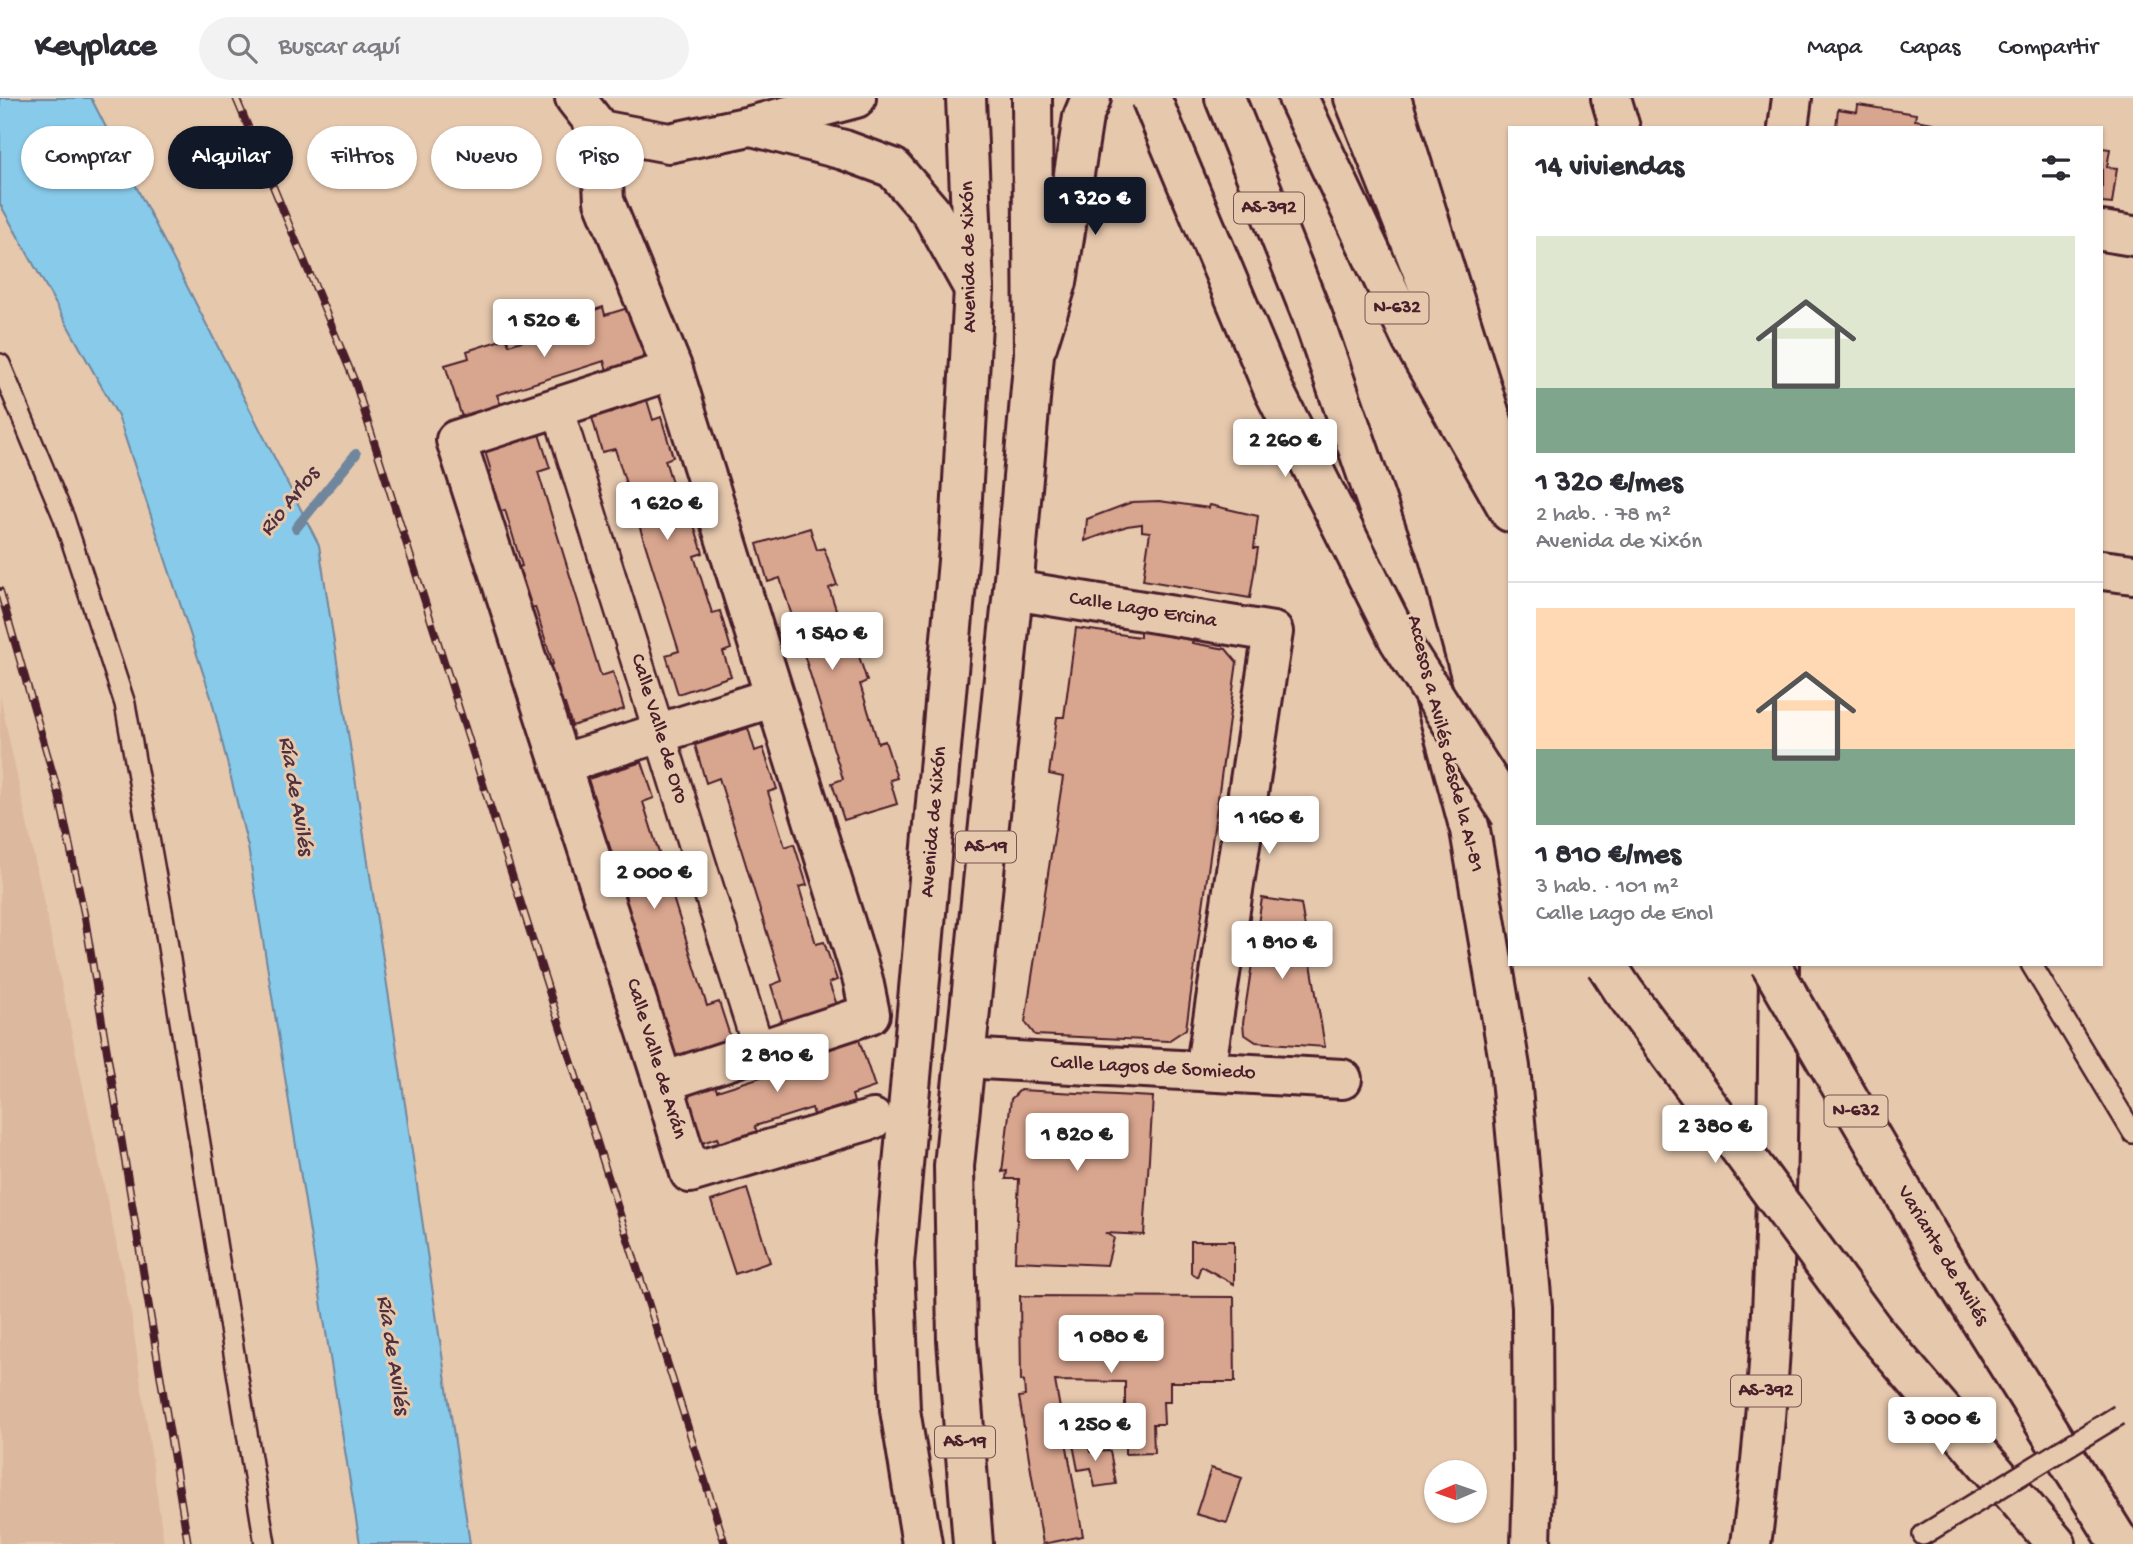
<!DOCTYPE html>
<html lang="es">
<head>
<meta charset="utf-8">
<style>
	:root { --surface:#fff; --page:#f2f2f3; --text:#2b2b33; --muted:#7c7c81; --line:#e1e1e2; --accent:#111827 }
	body { margin:0; font-family:"Gochi Hand",sans-serif; background:var(--page); color:var(--text); height:100vh; display:flex; flex-direction:column; font-size:26px; white-space:nowrap }
	* { box-sizing:border-box; margin:0 }
	p { font-size:23px; color:var(--muted) }
	.icon { flex:none; width:38px; height:38px; fill:none; stroke:currentColor; stroke-width:2; stroke-linecap:round; stroke-linejoin:round }
	.map { position:relative; flex:1; overflow:hidden }
	.details { position:absolute; left:1508px; top:28px; width:595px; height:840px; display:flex; flex-direction:column; background:var(--surface); border-radius:0px; box-shadow:0 2px 5px #0004 }
	.details>* { flex:none }
	.guide { position:absolute; left:21px; top:28px; width:665px; height:63px; display:flex; gap:14px }
	.needle { width:46px; rotate:268deg }
	.fabs { position:absolute; left:1424px; top:1362px; display:grid; gap:14px }
	.fabs a { display:grid; place-items:center; width:63px; height:63px; border-radius:50%; background:var(--surface); box-shadow:0 2px 5px #0004; font-size:35px }
	.price { position:absolute; translate:-50% -60px; padding:0 16px; border-radius:7px; background:#fff; color:#222; font-size:23px; line-height:46px; filter:drop-shadow(0 2px 4px #0008) }
	.price::after { content:''; position:absolute; left:50%; top:42px; width:21px; height:16px; margin-left:-10px; background:inherit; clip-path:polygon(0 0,100% 0,50% 100%) }
	.price.current { background:var(--accent); color:#fff }
	ul { padding:0; list-style:none }
	li { display:grid; align-content:center; gap:14px; height:371px; padding:0 28px }
	li+li { border-top:2px solid var(--line) }
	li span { display:grid; place-items:center; height:217px; border-radius:0px; color:#555 }
	li>.icon { margin-inline-start:auto }
	span .icon { width:126px; height:126px; fill:#fffc; stroke-width:1 }
	li b { font-size:30px }
	h2 { display:flex; justify-content:space-between; align-items:center; height:84px; padding:0 28px; font-size:30px }
	.tag { padding:0 24px; border-radius:32px; background:var(--surface); box-shadow:0 2px 5px #0004; font-size:24px; line-height:63px }
	.tag.current { background:var(--accent); color:#fff }
	header { display:flex; align-items:center; gap:42px; box-sizing:border-box; height:98px; padding:0 35px; background:var(--surface); border-bottom:2px solid var(--line) }
	header strong { font-size:33px }
	nav { display:flex; gap:38px; margin-inline-start:auto; font-size:24px }
	.search { width:490px; height:63px; background:var(--page); display:flex; align-items:center; gap:18px; box-sizing:border-box; padding:0 24px; border-radius:38px; color:var(--muted); font-size:26px }
	.map>svg:first-child { display:block }
	.built { fill:#dcb89f }
	.water { fill:#88cae9; stroke:#6f869d; stroke-width:2 }
	.lines { fill:none; stroke-linecap:round; stroke-linejoin:round }
	.stream { stroke:#6f869d; stroke-width:10 }
	.building { fill:#d8a58e; stroke:#4a1f2b; stroke-width:2 }
	.service-casing { stroke:#4a1f2b; stroke-width:24 }
	.pedestrian-casing { stroke:#4a1f2b; stroke-width:35 }
	.minor-casing { stroke:#4a1f2b; stroke-width:44 }
	.secondary-casing { stroke:#4a1f2b; stroke-width:44 }
	.primary-casing { stroke:#4a1f2b; stroke-width:44 }
	.trunk-casing { stroke:#4a1f2b; stroke-width:44 }
	.motorway-casing { stroke:#4a1f2b; stroke-width:44 }
	.service { stroke:#e6c8ad; stroke-width:19 }
	.pedestrian { stroke:#e6c8ad; stroke-width:30 }
	.minor { stroke:#e6c8ad; stroke-width:38 }
	.secondary { stroke:#e6c8ad; stroke-width:38 }
	.primary { stroke:#e6c8ad; stroke-width:38 }
	.trunk { stroke:#e6c8ad; stroke-width:38 }
	.motorway { stroke:#e6c8ad; stroke-width:38 }
	.rail-casing { stroke:#4a1f2b; stroke-width:8 }
	.rail { stroke:#e6c8ad; stroke-width:5; stroke-dasharray:16; stroke-linecap:butt }
	.service-bridge-casing { stroke:#4a1f2b; stroke-width:24; stroke-linecap:butt }
	.secondary-bridge-casing { stroke:#4a1f2b; stroke-width:44; stroke-linecap:butt }
	.trunk-bridge-casing { stroke:#4a1f2b; stroke-width:44; stroke-linecap:butt }
	.service-bridge { stroke:#e6c8ad; stroke-width:19 }
	.secondary-bridge { stroke:#e6c8ad; stroke-width:38 }
	.trunk-bridge { stroke:#e6c8ad; stroke-width:38 }
	.labels { text-anchor:middle; dominant-baseline:central; stroke-width:6; stroke-linejoin:round; paint-order:stroke }
	.shield { fill:#e6c8ad; stroke:#795252; stroke-width:2 }
	.shield-label { font-size:19px; font-weight:bold; fill:#4a1f2b }
	.street-label { font-size:21px; fill:#4a1f2b; stroke:#e6c8ad }
	.water-label { font-size:23px; font-style:italic; fill:#50303e; stroke:#e6c8ad }
</style>
</head>
<body>
<header>
<strong>Keyplace</strong>
<div class="search"><svg class="icon" aria-label="search" viewBox="0 0 24 24"><circle cx="10" cy="10" r="6"/><path d="M15 15l6 6"/></svg>Buscar aquí</div>
<nav><a>Mapa</a><a>Capas</a><a>Compartir</a></nav>
</header>
<div class="map">
<svg width="2133" height="1446" viewBox="0 0 2133 1446">
	<rect width="100%" height="100%" fill="#e6c8ad"/>
	<filter id="ink" filterUnits="userSpaceOnUse"><feTurbulence type="fractalNoise" baseFrequency=".0143" numOctaves="2"/><feDisplacementMap in="SourceGraphic" scale="14" xChannelSelector="R" yChannelSelector="G"/><feConvolveMatrix kernelMatrix="1 2 1 2 8 2 1 2 1" color-interpolation-filters="sRGB"/></filter>
	<g filter="url(#ink)">
		<!-- built -->
		<path class="built" d="M0,598L131,1214L164,1446H0Z"/>
		<!-- water -->
		<path class="water" d="M0,0H91L319,447L396,945L470,1446H360L248,749L211,599L118,318L0,106Z"/>
		<g class="lines">
			<!-- stream -->
			<path class="stream" d="M296,430L356,356"/>
		</g>
		<!-- building -->
		<path class="building" d="M1858,7L1916,16L1915,22L1934,25V30H1826L1827,28L1836,29L1838,11L1857,14Z
			M2102,50L2110,51L2107,69L2117,70L2112,106L2102,105Z
			M603,209L605,217L628,210L646,264L608,276L604,263L497,297L502,310L463,322L445,267L469,260L467,253L507,240L509,247L566,229L563,223Z
			M646,299L653,322L661,319L673,359L665,362L683,420L691,418L703,455L694,458L712,515L720,513L731,551L723,554L731,578L678,596L666,557L679,553L615,351L602,354L591,316Z
			M538,333L550,370L538,374L601,578L613,574L624,611L572,628L565,606L557,608L545,568L553,566L535,509L527,511L513,471L522,468L505,412L497,414L485,376L491,373L484,350Z
			M1159,403L1209,410L1210,407L1258,418L1254,450H1258L1250,500L1143,482L1150,434L1142,433V426L1127,428L1085,443L1087,421L1132,404Z
			M810,430L817,452L824,450L837,487L829,490L848,548L855,546L867,583L860,586L878,645L885,643L897,680L890,682L897,706L844,722L832,685L843,681L780,480L768,484L757,446Z
			M1076,530L1140,539V532L1193,539L1192,545L1226,551L1237,564L1186,931L1168,943L1035,937L1025,924L1063,679L1049,676L1057,619H1064Z
			M748,630L755,653L763,650L777,691L768,694L785,749L794,746L807,787L799,789L816,846L824,844L837,882L829,885L837,907L783,925L771,887L782,883L719,680L706,685L695,647Z
			M642,664L654,700L643,704L707,908L719,904L731,941L676,959L669,937L661,939L649,899L657,897L639,839L632,842L619,803L626,799L608,743L601,746L588,706L595,703L588,681Z
			M1262,800L1301,806L1325,949L1256,944L1244,936L1243,925Z
			M857,936L875,989L852,997L854,1004L814,1017L812,1010L755,1028L757,1035L720,1047L717,1040L693,1048L676,993L713,982L717,993L824,959L821,947Z
			M1020,992L1153,999L1144,1137L1105,1135L1114,1140L1107,1167L1015,1163L1019,1081H1006L1007,1073L1002,1074L1011,1001Z
			M747,1091L770,1164L735,1176L711,1103Z
			M1191,1143H1234V1186L1201,1168L1197,1179L1191,1175Z
			M1020,1198L1234,1199L1235,1284H1170V1304H1163L1164,1326H1153L1154,1355L1125,1356V1284L1055,1283L1083,1438L1043,1446L1019,1299L1025,1298L1024,1283H1021Z
			M1086,1339L1090,1354L1110,1353L1116,1386L1095,1389L1091,1370L1078,1372L1072,1341Z
			M1211,1370L1242,1380L1227,1425L1196,1416Z"/>
		<g class="lines">
			<defs>
				<path id="service" d="M0,266L64,420L125,606L163,818L265,1446
					M2031,866L2133,1035
					M1923,1437L1946,1423"/>
				<path id="pedestrian" d="M557,309L759,952"/>
				<path id="minor" d="M575,0L600,32L669,45L750,28L856,0
					M752,28L844,52L893,70L931,114L974,191
					M1788,30L1792,0
					M600,32L604,103L673,272L863,882L870,916L663,984
					M2102,133L2133,138
					M1037,248L1057,184L1083,19L1091,0
					M673,272L456,342L663,984L690,1075L873,1021
					M2102,472L2133,476
					M1013,492L1273,534L1205,973
					M561,666L775,599
					M964,960L1342,981"/>
				<path id="secondary" d="M1391,0L1510,381
					M1874,1233L2056,1446"/>
				<path id="primary" d="M922,1446L900,1312L894,1166L959,452L974,191L966,0
					M973,1446L957,1242L954,1068L1013,492L1034,256L1032,0"/>
				<path id="trunk" d="M1298,0L1412,242L1510,414
					M1354,0L1483,326
					M1941,1159L2120,1446"/>
				<path id="motorway" d="M1225,0L1313,220L1400,472L1470,732L1510,969L1532,1209L1533,1382L1531,1446
					M1611,0L1620,30
					M1751,1446C1778,1255 1777,1061 1779,868"/>
			</defs>
			<!-- service casing -->
			<use href="#service" class="service-casing"/>
			<!-- pedestrian casing -->
			<use href="#pedestrian" class="pedestrian-casing"/>
			<!-- minor casing -->
			<use href="#minor" class="minor-casing"/>
			<!-- secondary casing -->
			<use href="#secondary" class="secondary-casing"/>
			<!-- primary casing -->
			<use href="#primary" class="primary-casing"/>
			<!-- trunk casing -->
			<use href="#trunk" class="trunk-casing"/>
			<!-- motorway casing -->
			<use href="#motorway" class="motorway-casing"/>
			<!-- service -->
			<use href="#service" class="service"/>
			<!-- pedestrian -->
			<use href="#pedestrian" class="pedestrian"/>
			<!-- minor -->
			<use href="#minor" class="minor"/>
			<!-- secondary -->
			<use href="#secondary" class="secondary"/>
			<!-- primary -->
			<use href="#primary" class="primary"/>
			<!-- trunk -->
			<use href="#trunk" class="trunk"/>
			<!-- motorway -->
			<use href="#motorway" class="motorway"/>
			<defs>
				<path id="rail" d="M236,0L355,284L725,1446
					M0,493L59,697L85,820L188,1446"/>
			</defs>
			<!-- rail casing -->
			<use href="#rail" class="rail-casing"/>
			<!-- rail -->
			<use href="#rail" class="rail"/>
			<defs>
				<path id="service-bridge" d="M1946,1423L2119,1317"/>
				<path id="secondary-bridge" d="M1151,0L1274,293L1399,542L1510,716
					M1606,866L1623,892L1874,1233"/>
				<path id="trunk-bridge" d="M1770,866L1941,1159"/>
			</defs>
			<!-- service-bridge casing -->
			<use href="#service-bridge" class="service-bridge-casing"/>
			<!-- secondary-bridge casing -->
			<use href="#secondary-bridge" class="secondary-bridge-casing"/>
			<!-- trunk-bridge casing -->
			<use href="#trunk-bridge" class="trunk-bridge-casing"/>
			<!-- service-bridge -->
			<use href="#service-bridge" class="service-bridge"/>
			<!-- secondary-bridge -->
			<use href="#secondary-bridge" class="secondary-bridge"/>
			<!-- trunk-bridge -->
			<use href="#trunk-bridge" class="trunk-bridge"/>
		</g>
	</g>
	<g class="labels">
		<!-- shield labels -->
		<g class="shield">
			<rect x="1234" y="94.5" width="70" height="31" rx="5"/>
			<rect x="1365.5" y="194.5" width="63" height="31" rx="5"/>
			<rect x="956" y="733.5" width="60" height="31" rx="5"/>
			<rect x="1824.5" y="997.5" width="63" height="31" rx="5"/>
			<rect x="1731" y="1277.5" width="70" height="31" rx="5"/>
			<rect x="935" y="1328.5" width="60" height="31" rx="5"/>
		</g>
		<g class="shield-label">
			<text x="1269" y="110">AS-392</text>
			<text x="1397" y="210">N-632</text>
			<text x="986" y="749">AS-19</text>
			<text x="1856" y="1013">N-632</text>
			<text x="1766" y="1293">AS-392</text>
			<text x="965" y="1344">AS-19</text>
		</g>
		<!-- street labels -->
		<g class="street-label">
			<text transform="translate(970 159) rotate(-91)">Avenida de Xixón</text>
			<text transform="translate(1143 513) rotate(9)">Calle Lago Ercina</text>
			<text transform="translate(658 631) rotate(73)">Calle Valle de Oro</text>
			<text transform="translate(1444 646) rotate(76)">Accesos a Avilés desde la AI-81</text>
			<text transform="translate(935 724) rotate(-85)">Avenida de Xixón</text>
			<text transform="translate(655 961) rotate(73)">Calle Valle de Arán</text>
			<text transform="translate(1153 971) rotate(3)">Calle Lagos de Somiedo</text>
			<text transform="translate(1942 1158) rotate(59)">Variante de Avilés</text>
		</g>
		<!-- water labels -->
		<g class="water-label">
			<text transform="translate(290 404) rotate(-51)">Rio Arlos</text>
			<text transform="translate(295 698) rotate(80)">Ría de Avilés</text>
			<text transform="translate(392 1257) rotate(81)">Ría de Avilés</text>
		</g>
	</g>
</svg>
<div class="fabs">
<a><svg class="needle" viewBox="-14 -14 28 28"><path d="M0-13l5 13h-10z" fill="#e53935"/><path d="M0 13l5-13h-10z" fill="#7c7c81"/></svg></a>
</div>
<b class="price current" style="left:1095px;top:139px">1 320 €</b>
<b class="price" style="left:544px;top:261px">1 520 €</b>
<b class="price" style="left:1285px;top:381px">2 260 €</b>
<b class="price" style="left:667px;top:444px">1 620 €</b>
<b class="price" style="left:832px;top:574px">1 540 €</b>
<b class="price" style="left:1269px;top:758px">1 160 €</b>
<b class="price" style="left:654px;top:813px">2 000 €</b>
<b class="price" style="left:1282px;top:883px">1 810 €</b>
<b class="price" style="left:777px;top:996px">2 810 €</b>
<b class="price" style="left:1715px;top:1067px">2 380 €</b>
<b class="price" style="left:1077px;top:1075px">1 820 €</b>
<b class="price" style="left:1111px;top:1277px">1 080 €</b>
<b class="price" style="left:1942px;top:1359px">3 000 €</b>
<b class="price" style="left:1095px;top:1365px">1 250 €</b>
<div class="guide">
<a class="tag">Comprar</a>
<a class="tag current">Alquilar</a>
<a class="tag">Filtros</a>
<a class="tag">Nuevo</a>
<a class="tag">Piso</a>
</div>
<section class="details">
<h2>14 viviendas<svg class="icon" aria-label="filters" viewBox="0 0 24 24"><path d="M4 7h16M4 17h16"/><circle cx="9" cy="7" r="2"/><circle cx="15" cy="17" r="2"/></svg></h2>
<ul>
<li><span style="background:linear-gradient(#dfe7d0 70%,#7fa58c 0)"><svg class="icon" aria-label="home" viewBox="0 0 24 24"><path d="M3 11l9-7 9 7M6 9v11h12V9"/></svg></span><div><b>1 320 €/mes</b><p>2 hab. · 78 m²</p><p>Avenida de Xixón</p></div></li>
<li><span style="background:linear-gradient(#ffd9b3 65%,#7fa58c 0)"><svg class="icon" aria-label="home" viewBox="0 0 24 24"><path d="M3 11l9-7 9 7M6 9v11h12V9"/></svg></span><div><b>1 810 €/mes</b><p>3 hab. · 101 m²</p><p>Calle Lago de Enol</p></div></li>
</ul>
</section>
</div>
</body>
</html>
